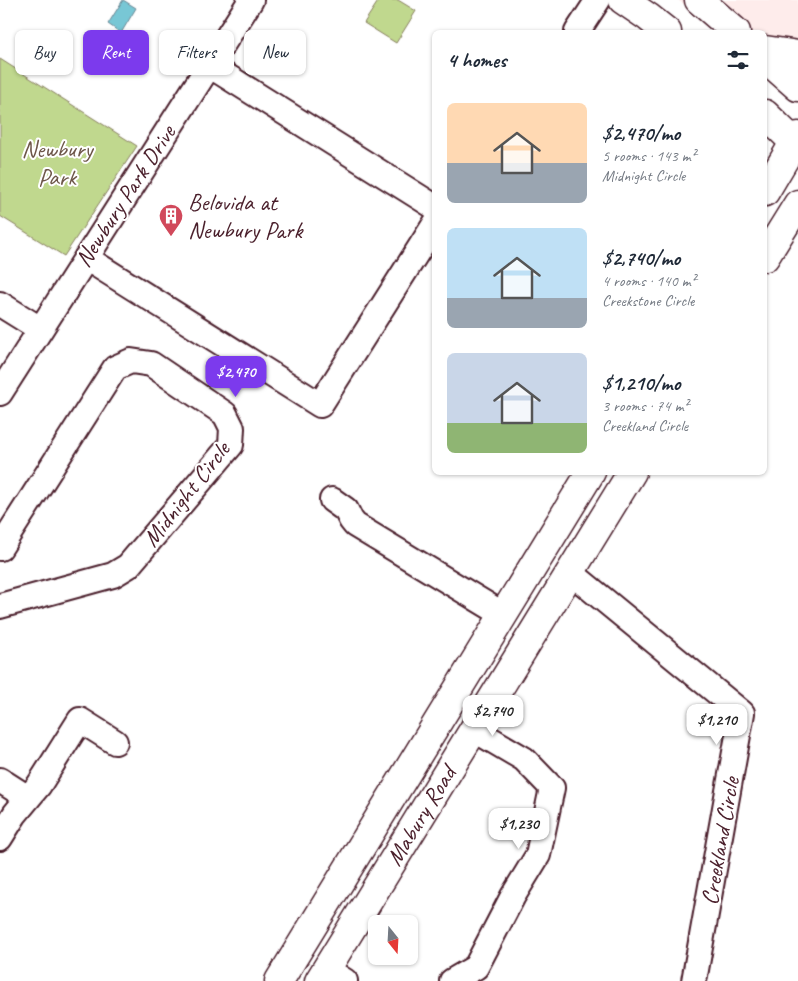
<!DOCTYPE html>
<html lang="en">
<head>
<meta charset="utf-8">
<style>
	:root { --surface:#fff; --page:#f2f2f3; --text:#1f2937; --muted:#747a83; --accent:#7c3aed }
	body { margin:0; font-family:Caveat,sans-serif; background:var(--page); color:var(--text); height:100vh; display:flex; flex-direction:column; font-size:19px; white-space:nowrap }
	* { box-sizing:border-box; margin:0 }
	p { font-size:16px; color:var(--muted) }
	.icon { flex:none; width:28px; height:28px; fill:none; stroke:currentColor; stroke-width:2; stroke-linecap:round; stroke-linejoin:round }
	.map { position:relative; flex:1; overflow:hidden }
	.details { position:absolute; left:432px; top:30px; width:335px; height:445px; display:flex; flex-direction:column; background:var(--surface); border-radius:8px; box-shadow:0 1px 4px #0004 }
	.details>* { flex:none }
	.hud { position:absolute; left:15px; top:30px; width:342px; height:45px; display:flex; gap:10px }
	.needle { width:32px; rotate:162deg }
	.fabs { position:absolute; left:368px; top:915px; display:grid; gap:10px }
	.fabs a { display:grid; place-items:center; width:50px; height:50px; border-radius:8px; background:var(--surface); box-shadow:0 1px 4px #0004; font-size:25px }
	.price { position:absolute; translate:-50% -42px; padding:0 11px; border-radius:10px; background:#fff; color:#222; font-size:16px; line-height:32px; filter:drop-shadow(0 1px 2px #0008) }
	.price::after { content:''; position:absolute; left:50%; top:30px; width:15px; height:11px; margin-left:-8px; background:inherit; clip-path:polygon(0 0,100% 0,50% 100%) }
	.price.current { background:var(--accent); color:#fff }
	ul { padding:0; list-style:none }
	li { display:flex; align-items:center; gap:15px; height:125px; padding:0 15px }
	li span { display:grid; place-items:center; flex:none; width:140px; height:100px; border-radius:8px; color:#555 }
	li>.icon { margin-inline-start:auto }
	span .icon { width:60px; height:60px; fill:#fffc; stroke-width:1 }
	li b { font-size:21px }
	h2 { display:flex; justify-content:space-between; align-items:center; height:60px; padding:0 15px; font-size:21px }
	.chip { padding:0 18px; border-radius:8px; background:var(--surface); box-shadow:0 1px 4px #0004; font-size:18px; line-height:45px }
	.chip.current { background:var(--accent); color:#fff }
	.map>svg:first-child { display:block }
	.built { fill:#feeceb }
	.green { fill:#c0d88e; stroke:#857c5c }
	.water { fill:#78c7d5; stroke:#668491 }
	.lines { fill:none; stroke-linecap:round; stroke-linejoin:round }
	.minor-casing { stroke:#4a1f2b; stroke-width:28 }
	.major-casing { stroke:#4a1f2b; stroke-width:31 }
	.minor { stroke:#fff; stroke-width:24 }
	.major { stroke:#fff; stroke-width:28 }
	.labels { text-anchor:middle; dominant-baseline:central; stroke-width:4; stroke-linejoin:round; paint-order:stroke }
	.park-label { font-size:24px; fill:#6d5649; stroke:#fff }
	.street-label { font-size:24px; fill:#4a1f2b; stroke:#fff }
	.poi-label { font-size:24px; fill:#4a1f2b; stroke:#fff; text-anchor:start }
</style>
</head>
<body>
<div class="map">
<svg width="798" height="981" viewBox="0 0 798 981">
	<rect width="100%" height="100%" fill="#fff"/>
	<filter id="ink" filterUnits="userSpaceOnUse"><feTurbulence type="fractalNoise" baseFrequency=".02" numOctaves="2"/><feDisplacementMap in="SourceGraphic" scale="10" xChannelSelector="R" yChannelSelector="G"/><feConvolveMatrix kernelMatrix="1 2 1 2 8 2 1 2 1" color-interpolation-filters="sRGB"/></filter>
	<g filter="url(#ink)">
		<!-- built -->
		<path class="built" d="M678,0H798V84L765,67V32H720Z"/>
		<!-- green -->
		<path class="green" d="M379,0H398L416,11L396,43L364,23Z
			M0,59L137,146L64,256L0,216Z"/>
		<!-- water -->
		<path class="water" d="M123,0L136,8L121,33L108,24Z"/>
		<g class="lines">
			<defs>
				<path id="minor" d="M577,32L598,0
					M209,65L435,207
					M86,258L320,405L435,224
					M0,304L40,329
					M0,393L251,0
					M332,500L346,510L351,520L355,525L504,615
					M0,548L115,368L131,361L151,364L225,414L232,428L231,445L128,566L113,575L0,606
					M570,572L742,713L694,981
					M0,780L28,798
					M0,838L15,814L39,785L80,720L115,742
					M326,969L345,981
					M452,981L476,967L513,896L538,855L552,788L524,759L473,729"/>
				<g id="major">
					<path d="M623,0L648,17L667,32"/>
					<path d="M699,0L736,32"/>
					<path d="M765,50L798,55"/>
					<path d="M765,58L798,87"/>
					<path d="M765,114L798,146"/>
					<path d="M765,192L798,136"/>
					<path d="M765,257L798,204"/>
					<path d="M279,981L591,472"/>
					<path id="s1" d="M319,981L632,472"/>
				</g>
			</defs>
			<!-- minor casing -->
			<use href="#minor" class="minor-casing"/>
			<!-- major casing -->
			<use href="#major" class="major-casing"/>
			<!-- minor -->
			<use href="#minor" class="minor"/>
			<!-- major -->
			<use href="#major" class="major"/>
		</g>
	</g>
	<!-- icons -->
	<defs>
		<symbol id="building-pin" viewBox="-11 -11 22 30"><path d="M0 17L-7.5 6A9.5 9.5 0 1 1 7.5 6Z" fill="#d1495b" stroke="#fff"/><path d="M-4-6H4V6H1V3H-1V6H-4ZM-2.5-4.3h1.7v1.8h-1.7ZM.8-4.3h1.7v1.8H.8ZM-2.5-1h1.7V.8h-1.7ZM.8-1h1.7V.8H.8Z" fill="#fff"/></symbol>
	</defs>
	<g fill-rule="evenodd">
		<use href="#building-pin" x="157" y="202" width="28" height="38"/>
	</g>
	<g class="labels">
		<!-- park labels -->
		<g class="park-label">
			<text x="57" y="149">Newbury<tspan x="57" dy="28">Park</tspan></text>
		</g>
		<!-- street labels -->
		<g class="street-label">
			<text transform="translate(125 196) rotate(-57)">Newbury Park Drive</text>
			<text transform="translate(186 494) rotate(-52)">Midnight Circle</text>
			<text stroke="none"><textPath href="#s1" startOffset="194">Mabury Road</textPath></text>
			<text transform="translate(720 841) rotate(-80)">Creekland Circle</text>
		</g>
		<!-- poi labels -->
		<g class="poi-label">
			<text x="188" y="202">Belovida at<tspan x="188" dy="28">Newbury Park</tspan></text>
		</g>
	</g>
</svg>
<div class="fabs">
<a><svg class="needle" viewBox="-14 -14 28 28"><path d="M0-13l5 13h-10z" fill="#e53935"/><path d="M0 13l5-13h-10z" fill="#747a83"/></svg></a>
</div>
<b class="price current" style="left:236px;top:398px">$2,470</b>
<b class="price" style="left:493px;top:737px">$2,740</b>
<b class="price" style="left:717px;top:746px">$1,210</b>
<b class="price" style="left:519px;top:850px">$1,230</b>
<div class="hud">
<a class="chip">Buy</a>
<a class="chip current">Rent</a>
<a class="chip">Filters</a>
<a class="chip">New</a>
</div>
<section class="details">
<h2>4 homes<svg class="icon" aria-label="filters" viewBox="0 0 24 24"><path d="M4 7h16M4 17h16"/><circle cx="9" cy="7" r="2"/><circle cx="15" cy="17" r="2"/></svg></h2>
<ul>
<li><span style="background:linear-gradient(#ffd9b3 60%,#9aa5b1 0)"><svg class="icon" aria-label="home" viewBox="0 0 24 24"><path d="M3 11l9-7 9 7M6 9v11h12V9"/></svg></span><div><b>$2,470/mo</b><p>5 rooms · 143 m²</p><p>Midnight Circle</p></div></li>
<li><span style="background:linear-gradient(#bfe0f5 70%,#9aa5b1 0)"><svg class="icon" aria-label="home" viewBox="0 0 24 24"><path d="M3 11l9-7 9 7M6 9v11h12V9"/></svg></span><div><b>$2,740/mo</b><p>4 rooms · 140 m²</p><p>Creekstone Circle</p></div></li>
<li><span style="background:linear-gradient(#c9d6e8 70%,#8fb573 0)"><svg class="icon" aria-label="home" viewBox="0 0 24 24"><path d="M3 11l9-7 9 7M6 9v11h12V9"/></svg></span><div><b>$1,210/mo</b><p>3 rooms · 74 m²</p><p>Creekland Circle</p></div></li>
</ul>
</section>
</div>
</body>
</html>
